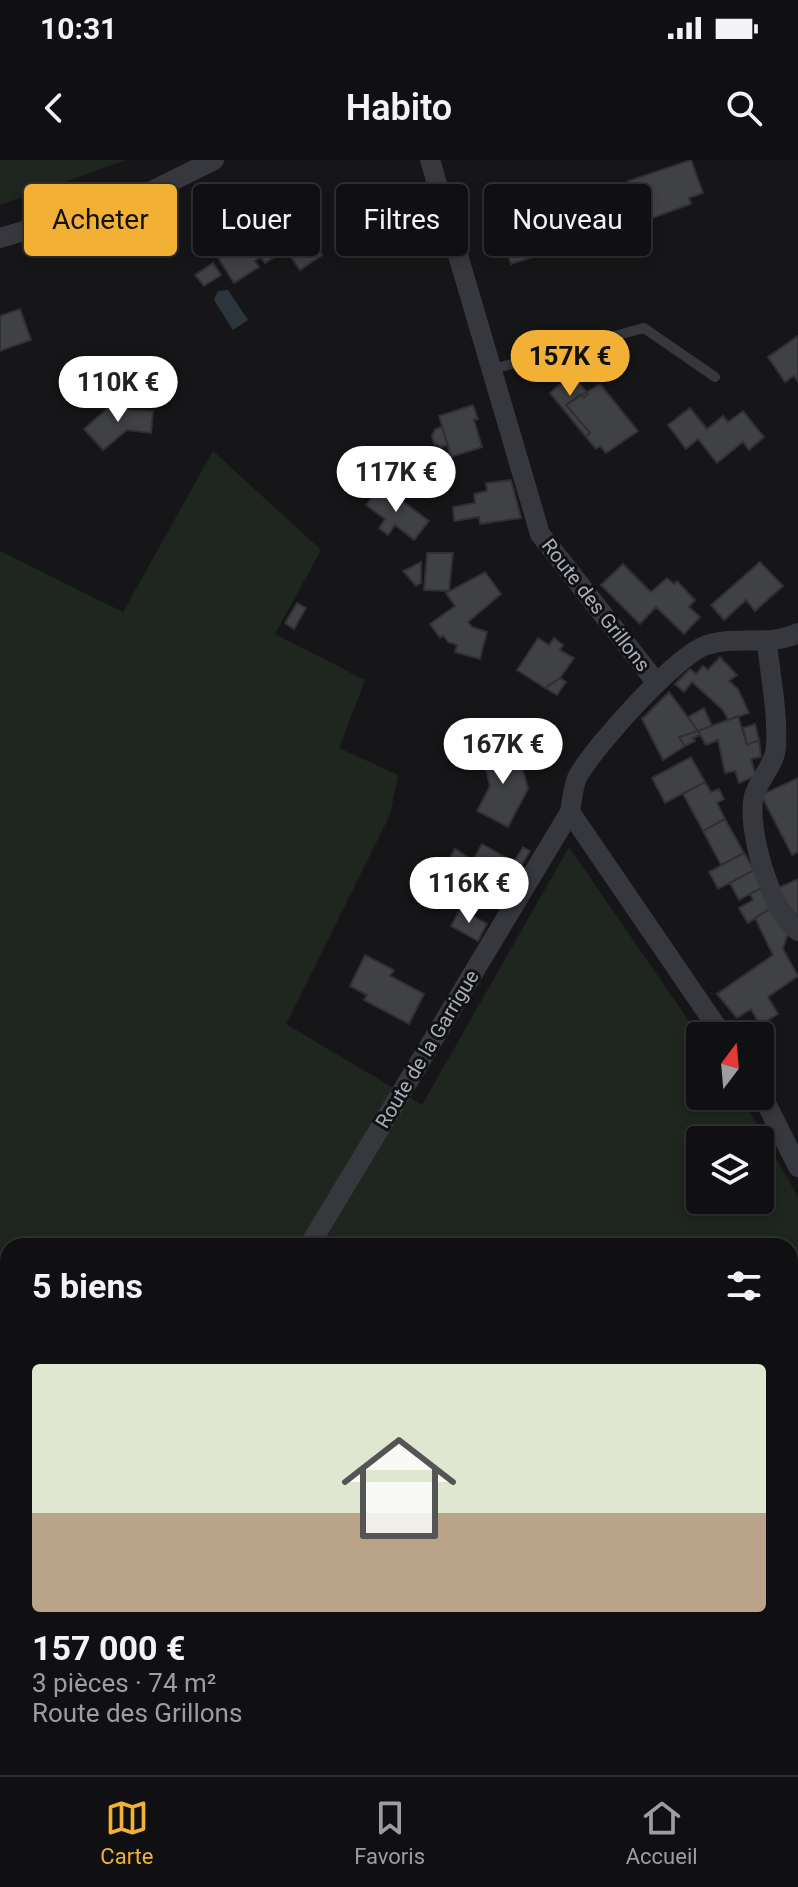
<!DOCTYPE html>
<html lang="fr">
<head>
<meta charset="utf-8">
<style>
	:root { --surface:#101012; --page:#1e1e20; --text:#f1f3f6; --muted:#9c9d9f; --line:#303032; --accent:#f2b134 }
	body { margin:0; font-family:Roboto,sans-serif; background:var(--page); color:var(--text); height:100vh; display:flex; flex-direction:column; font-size:30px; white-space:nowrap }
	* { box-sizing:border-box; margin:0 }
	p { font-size:26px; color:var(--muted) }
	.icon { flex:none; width:44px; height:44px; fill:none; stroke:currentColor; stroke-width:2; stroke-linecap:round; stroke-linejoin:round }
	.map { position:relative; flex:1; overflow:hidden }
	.details { position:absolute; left:0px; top:1078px; width:798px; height:538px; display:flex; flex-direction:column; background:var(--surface); border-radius:24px 24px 0 0; box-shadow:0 4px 12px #0003,0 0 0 2px var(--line) }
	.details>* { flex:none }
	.banner { position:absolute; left:24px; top:24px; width:750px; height:72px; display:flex; gap:16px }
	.needle { width:52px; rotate:16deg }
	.buttons { position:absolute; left:686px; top:862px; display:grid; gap:16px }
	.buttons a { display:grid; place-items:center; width:88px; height:88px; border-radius:8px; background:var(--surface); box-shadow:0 4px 12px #0003,0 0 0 2px var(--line); font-size:40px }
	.price { position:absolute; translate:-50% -68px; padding:0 18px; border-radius:28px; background:#fff; color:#222; font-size:26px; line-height:52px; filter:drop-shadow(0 2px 4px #0008) }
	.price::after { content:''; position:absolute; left:50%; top:48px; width:24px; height:18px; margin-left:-12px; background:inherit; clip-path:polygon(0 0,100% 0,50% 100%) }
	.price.current { background:var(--accent); color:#111 }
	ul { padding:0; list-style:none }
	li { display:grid; align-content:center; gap:16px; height:424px; padding:0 32px }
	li+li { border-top:2px solid var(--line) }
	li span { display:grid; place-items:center; height:248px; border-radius:8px; color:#555 }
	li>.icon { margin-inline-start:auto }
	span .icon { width:144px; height:144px; fill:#fffc; stroke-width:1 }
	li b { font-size:34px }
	h2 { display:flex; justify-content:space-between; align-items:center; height:96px; padding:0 32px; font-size:34px }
	.chip { padding:0 28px; border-radius:8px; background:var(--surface); box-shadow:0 4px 12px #0003,0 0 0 2px var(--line); font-size:28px; line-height:72px }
	.chip.current { background:var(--accent); color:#111 }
	.status { display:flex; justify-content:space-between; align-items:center; height:56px; padding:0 40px; background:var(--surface); direction:ltr }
	.status svg { height:22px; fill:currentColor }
	header { display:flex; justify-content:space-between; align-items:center; height:104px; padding:0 32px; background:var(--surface); font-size:36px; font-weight:600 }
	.tabs { display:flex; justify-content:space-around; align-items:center; height:112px; border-top:2px solid var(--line); background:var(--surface); font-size:22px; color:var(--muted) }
	.tabs a { display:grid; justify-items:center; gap:4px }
	.tabs .current { color:var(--accent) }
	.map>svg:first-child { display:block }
	.green { fill:#1e261f; fill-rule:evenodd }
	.water { fill:#2c353c }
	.building { fill:#404145; stroke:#303034; stroke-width:2 }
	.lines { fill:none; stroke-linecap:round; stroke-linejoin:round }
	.lane { stroke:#37383d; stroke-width:10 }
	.street { stroke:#37383d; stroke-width:20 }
	.labels { text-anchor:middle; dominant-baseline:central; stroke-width:6; stroke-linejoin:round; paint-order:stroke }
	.street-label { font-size:20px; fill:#a8adb8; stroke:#111113 }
</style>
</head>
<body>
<div class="status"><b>10:31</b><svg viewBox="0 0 49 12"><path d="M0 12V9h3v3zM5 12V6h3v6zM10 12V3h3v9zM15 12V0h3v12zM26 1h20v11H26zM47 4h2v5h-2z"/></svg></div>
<header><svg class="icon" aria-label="back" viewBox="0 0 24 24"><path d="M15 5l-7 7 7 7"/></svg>Habito<svg class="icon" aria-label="search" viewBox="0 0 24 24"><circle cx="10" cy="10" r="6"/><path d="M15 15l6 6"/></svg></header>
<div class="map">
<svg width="798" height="1615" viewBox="0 0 798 1615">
	<rect width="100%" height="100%" fill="#161618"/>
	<!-- green -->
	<path class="green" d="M0,0H126L0,45Z
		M213,291L321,390L275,474L365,520L339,588L398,615L390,655L286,864L422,945L569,687L700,877V936H741L798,1037V1615H34L36,1608H790V1086H8V1231L0,1228V391L123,452ZM700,980H760V1040H700Z"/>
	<!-- water -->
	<path class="water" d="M228,130L248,160L233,170L214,140L218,131Z"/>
	<!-- building -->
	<path class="building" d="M691,0L703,33L689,38L691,44L636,64L626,36L633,34L628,21Z
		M292,41L313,72L309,75L322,95L300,110L286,90L265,103L260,97L255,101L259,107L234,123L214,91L239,74L241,78Z
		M574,46L583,81L511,104L498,70L549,57L548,52Z
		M213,103L221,115L204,126L195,115Z
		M20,149L31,180L0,191V156Z
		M798,176V222L794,216L785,222L768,197Z
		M572,214L588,234L584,238L581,234L566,245L590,273L586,277L550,233Z
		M600,224L638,271L606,293L600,286L596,289L586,277L590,273L566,245Z
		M119,238L129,250L153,251L151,273L127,270L103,290L84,269Z
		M473,245L478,259L474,260L482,287L451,297L439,256Z
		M690,248L707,269L723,256L728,262L743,251L764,277L749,290L743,282L717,303L698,279L686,289L668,265Z
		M442,267L448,285L441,287L434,283L432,276L435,269Z
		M511,320L521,358L480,364L479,357L454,361L453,347L475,343L474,334L487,331L486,323Z
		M381,325L429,361L414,380L395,365L388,375L379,368L385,359L366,345Z
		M427,393H453L449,431L424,430Z
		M421,402V423L416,426L403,411Z
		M760,402L783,426L755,451L746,440L724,460L711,445Z
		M623,404L651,432L667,418L674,424L677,421L695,440L689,447L700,457L684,474L656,447L640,464L601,425Z
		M485,412L501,434L468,462L472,467L487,472L480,499L455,492L457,485L448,482L443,475L440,478L430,464L455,446L446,433Z
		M297,443L306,448L294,469L285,463Z
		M538,478L549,485L554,478L563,485L560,490L574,498L560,518L545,528L517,510Z
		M720,497L737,515L729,521L738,529L749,553L728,560L723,550L692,522L684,532L675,524L690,509L696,514L703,506L708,510Z
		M560,518L566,522L557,535L545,528Z
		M669,532L698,571L679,577L685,586L663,600L642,559Z
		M704,548L712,566L698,571L688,557Z
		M738,556L747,585L759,580L761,597L751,599L756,616L739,623L735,611L725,613L718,580L706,585L698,571Z
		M755,564L759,580L747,585L743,568Z
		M698,571L700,575L693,578L695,581L685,586L679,577Z
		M504,588L519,594L528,629L508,667L477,651L490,626L482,593Z
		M691,597L705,622L665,643L652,618Z
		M798,618V692L792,695L761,635Z
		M705,622L711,632L719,629L724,639L717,643L725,659L703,671L683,634Z
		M725,659L744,693L721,705L703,671Z
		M482,684L521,706L504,737L468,717L463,727L441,715L455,689L473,700Z
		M523,687L530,691L521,706L514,702Z
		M744,693L754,710L718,729L709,712Z
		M754,710L763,727L739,740L730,723Z
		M798,719V758L776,729Z
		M763,727L774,746L748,763L739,748L753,740L750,734Z
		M774,746L788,773L783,789L798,816L768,837L778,854L760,865L751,849L737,858L717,834L773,795L755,758Z
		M460,749L487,764L478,781L451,766Z
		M365,795L394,810L390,816L424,834L409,864L364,840L367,835L350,826Z
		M0,1403L8,1407V1475L0,1477Z"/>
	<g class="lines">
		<!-- lane -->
		<path class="lane" d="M493,209L644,168L715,217
			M0,1537L8,1540"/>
		<!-- street -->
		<path class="street" d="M430,0L540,374L656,522
			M0,78L138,38L214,0
			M767,482C770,515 778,552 776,586C776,603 759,619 754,636C746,667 771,753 798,771
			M723,876L570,652C572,641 573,625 578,616C594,587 677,494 707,485C736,475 769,487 798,473
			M760,931L798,1007
			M309,1086L570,652
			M21,1615L24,1608"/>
	</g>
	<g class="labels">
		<!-- street labels -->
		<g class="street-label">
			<text transform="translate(596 445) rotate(52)">Route des Grillons</text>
			<text transform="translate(427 889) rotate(-59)">Route de la Garrigue</text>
		</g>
	</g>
</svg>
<div class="buttons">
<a><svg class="needle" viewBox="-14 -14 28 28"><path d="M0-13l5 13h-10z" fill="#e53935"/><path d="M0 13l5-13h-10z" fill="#9c9d9f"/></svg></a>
<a><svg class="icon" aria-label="layers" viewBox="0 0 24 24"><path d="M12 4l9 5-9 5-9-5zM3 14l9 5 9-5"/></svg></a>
</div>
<b class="price current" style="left:570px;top:238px">157K €</b>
<b class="price" style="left:118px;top:264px">110K €</b>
<b class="price" style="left:396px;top:354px">117K €</b>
<b class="price" style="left:503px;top:626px">167K €</b>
<b class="price" style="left:469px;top:765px">116K €</b>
<div class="banner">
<a class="chip current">Acheter</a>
<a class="chip">Louer</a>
<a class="chip">Filtres</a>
<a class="chip">Nouveau</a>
</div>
<section class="details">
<h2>5 biens<svg class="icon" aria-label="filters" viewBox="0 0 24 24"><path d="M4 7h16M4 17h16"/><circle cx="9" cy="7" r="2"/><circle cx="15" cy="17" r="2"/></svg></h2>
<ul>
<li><span style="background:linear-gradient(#dfe7d0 60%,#b9a48a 0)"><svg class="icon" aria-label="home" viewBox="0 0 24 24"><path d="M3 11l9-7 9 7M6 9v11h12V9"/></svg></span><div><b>157 000 €</b><p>3 pièces · 74 m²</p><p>Route des Grillons</p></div></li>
</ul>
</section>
</div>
<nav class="tabs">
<a class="current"><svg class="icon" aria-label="map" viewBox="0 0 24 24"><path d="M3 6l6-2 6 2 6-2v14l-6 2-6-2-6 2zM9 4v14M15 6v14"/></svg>Carte</a>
<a><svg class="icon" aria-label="saved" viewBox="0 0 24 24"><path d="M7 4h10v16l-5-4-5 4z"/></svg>Favoris</a>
<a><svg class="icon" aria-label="home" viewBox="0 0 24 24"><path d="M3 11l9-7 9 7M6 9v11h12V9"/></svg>Accueil</a>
</nav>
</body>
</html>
